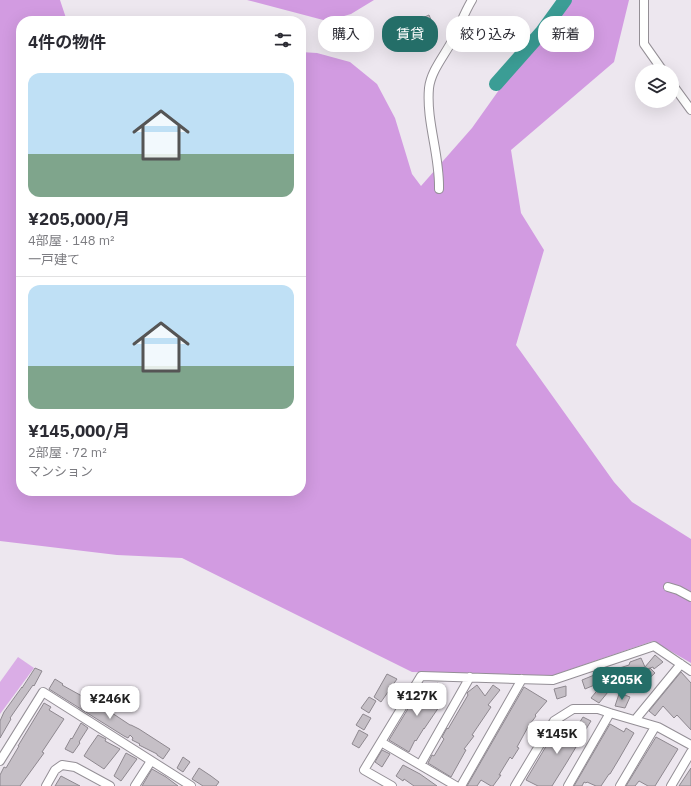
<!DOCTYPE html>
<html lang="ja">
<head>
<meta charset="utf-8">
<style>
	:root { --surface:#fff; --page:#f7f7f7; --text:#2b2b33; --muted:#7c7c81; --line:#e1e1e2; --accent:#246e68 }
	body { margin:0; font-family:"IBM Plex Sans","Noto Sans JP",sans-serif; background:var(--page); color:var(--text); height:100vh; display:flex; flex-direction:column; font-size:15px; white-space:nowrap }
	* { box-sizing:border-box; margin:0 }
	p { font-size:13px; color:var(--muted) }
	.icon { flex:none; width:22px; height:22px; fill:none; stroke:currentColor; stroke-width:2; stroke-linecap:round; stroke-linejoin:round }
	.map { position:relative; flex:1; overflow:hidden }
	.details { position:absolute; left:16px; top:16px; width:290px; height:480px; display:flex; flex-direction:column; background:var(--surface); border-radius:16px; box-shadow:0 4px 16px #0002 }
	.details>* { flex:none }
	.hud { position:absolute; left:318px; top:16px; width:313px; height:36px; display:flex; gap:8px }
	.fabs { position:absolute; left:635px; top:64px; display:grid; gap:8px }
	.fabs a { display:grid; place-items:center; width:44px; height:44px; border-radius:50%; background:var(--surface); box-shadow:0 4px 16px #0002; font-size:20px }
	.price { position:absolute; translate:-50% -34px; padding:0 9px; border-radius:8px; background:#fff; color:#222; font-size:13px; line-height:26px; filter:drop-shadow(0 1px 2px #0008) }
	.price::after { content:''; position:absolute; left:50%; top:24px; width:12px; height:9px; margin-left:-6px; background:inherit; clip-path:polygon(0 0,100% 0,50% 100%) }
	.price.active { background:var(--accent); color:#fff }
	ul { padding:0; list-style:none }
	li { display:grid; align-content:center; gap:8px; height:212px; padding:0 12px }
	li+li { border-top:1px solid var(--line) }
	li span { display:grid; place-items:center; height:124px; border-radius:12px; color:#555 }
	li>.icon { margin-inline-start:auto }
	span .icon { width:72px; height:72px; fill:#fffc; stroke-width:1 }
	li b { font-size:17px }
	h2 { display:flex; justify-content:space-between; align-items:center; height:48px; padding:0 12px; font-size:17px }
	.pill { padding:0 14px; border-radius:16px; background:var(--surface); box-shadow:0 4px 16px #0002; font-size:14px; line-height:36px }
	.pill.active { background:var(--accent); color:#fff }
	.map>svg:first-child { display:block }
	.green { fill:#daade6 }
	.forest { fill:#d29be1 }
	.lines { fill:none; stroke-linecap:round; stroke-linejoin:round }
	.river { stroke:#3b9d95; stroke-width:14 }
	.building { fill:#c5bfc6; stroke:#8e888f }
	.minor-casing { stroke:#948f96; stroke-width:10 }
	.minor { stroke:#fff; stroke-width:8 }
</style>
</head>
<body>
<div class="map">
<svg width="691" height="786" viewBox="0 0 691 786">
	<rect width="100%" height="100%" fill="#ede7ef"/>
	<!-- green -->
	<path class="green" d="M18,657L34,668L0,714V682Z"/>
	<!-- forest -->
	<path class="forest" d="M0,0H60L67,21H21V491H301V52L317,53L350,62L377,84L395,118L412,174L421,186L472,128L551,17L562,0H629L614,62L511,150L521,213L544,250L516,345L614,482L632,502L691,539V663L653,641L551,676L412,672L182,558L117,555L0,541Z
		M247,0H374L351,14L327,21Z"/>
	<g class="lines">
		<!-- river -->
		<path class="river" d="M496,84L541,33L565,0"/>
	</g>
	<!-- building -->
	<path class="building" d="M429,15L435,29L410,40L407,25Z
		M655,655L663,662L654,669L653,667L625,677L628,668L617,681L616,679L601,685L604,681L585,689L582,680L609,669L610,671L629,665L630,662L641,658L645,667Z
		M35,668L42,671L34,686L33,685L10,718L11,719L0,738V721L4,712L22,687V688Z
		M650,668L655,673L633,693L626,686Z
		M681,672L691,683V730L677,715L674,718L663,706L655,716L649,711Z
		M387,674L397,679L381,702L374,697Z
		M55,679L63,684L62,685L109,711L130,725H131L139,729L170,749L163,759L157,755V754L139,745L140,744L132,740L133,738L130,735L128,738L124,736L49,689Z
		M437,683L445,688L437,701L441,704L424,729V728L416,741L415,740L409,752L389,740L423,684L434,690Z
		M477,685L485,696L493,685L500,690L488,705L491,707L472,735L474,736L464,749L466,750L451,777L428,763L432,755L434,756L444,739L442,737L447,728L448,729L468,695L467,693L468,692Z
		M566,686V696L557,699L554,689Z
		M524,687L547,701L535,715L536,716L528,727L517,747L519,748L512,759L510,757L499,775H501L493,786H491L481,780L477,786H467Z
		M600,687L608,692L599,703L591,698Z
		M619,694H622L630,697L625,708L615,706Z
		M369,697L376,701L369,713L361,708Z
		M44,703L51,707L49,710L64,719L42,752L44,753L20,786H0V775L4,767L6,768L19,746H18Z
		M363,714L371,718L364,730L356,725Z
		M583,717L591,721L575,747H576L567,762L552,786H538L526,780L548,743L549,744L560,726L573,733Z
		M81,723L88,728L79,742L80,743L73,753L65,749L71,738L72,739Z
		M610,724L624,732L626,728L634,733L619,759L610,774H609L601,786H596L587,782L586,783L584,782L582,786H574Z
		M359,730L368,735L359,748L352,744Z
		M98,735L106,739L105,741L120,749L104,769L84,756L89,748Z
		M656,737L678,749L655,786H648L639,781L635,786H626Z
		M382,750L390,754L382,767L375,762Z
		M126,753L137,759L121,781L114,776Z
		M183,757L190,762L183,772L177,768Z
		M403,765L420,774L437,786H414L404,779L403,781L396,776Z
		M199,768L211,776L219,782L216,786H203L192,779Z
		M691,768V786H679Z
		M152,769L166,777L178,786H142Z
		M61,776L80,786H55Z"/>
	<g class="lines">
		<defs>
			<path id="minor" d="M644,0V44L663,71
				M672,84L691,110
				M439,189C440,155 426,122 429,88C431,71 444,56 452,41C459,28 464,13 472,0
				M668,587L678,590L691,597
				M635,720L681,664
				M381,742L456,786
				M0,761L43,692L191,786
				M420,765L470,677
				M46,786L55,770L62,765L75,767L110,786
				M135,786L151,761
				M392,786L364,770L421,676L553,680L654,646L691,671
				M461,786L522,679
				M515,786L554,721L573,709H598L610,713L658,727L691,745
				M568,786L610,713
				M620,786L655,727
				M671,786L691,752"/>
		</defs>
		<!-- minor casing -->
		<use href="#minor" class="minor-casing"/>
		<!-- minor -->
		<use href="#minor" class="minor"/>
	</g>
</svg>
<div class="fabs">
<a><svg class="icon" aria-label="layers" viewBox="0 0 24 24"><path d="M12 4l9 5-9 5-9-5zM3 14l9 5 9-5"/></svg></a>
</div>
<b class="price active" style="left:622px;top:701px">¥205K</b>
<b class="price" style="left:417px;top:717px">¥127K</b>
<b class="price" style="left:110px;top:720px">¥246K</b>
<b class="price" style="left:557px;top:755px">¥145K</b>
<div class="hud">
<a class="pill">購入</a>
<a class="pill active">賃貸</a>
<a class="pill">絞り込み</a>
<a class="pill">新着</a>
</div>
<section class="details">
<h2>4件の物件<svg class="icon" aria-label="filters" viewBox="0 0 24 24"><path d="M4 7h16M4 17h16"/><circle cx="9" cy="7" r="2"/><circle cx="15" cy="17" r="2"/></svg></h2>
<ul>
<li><span style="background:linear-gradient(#bfe0f5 65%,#7fa58c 0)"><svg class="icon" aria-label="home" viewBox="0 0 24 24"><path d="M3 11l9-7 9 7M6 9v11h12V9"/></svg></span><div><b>¥205,000/月</b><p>4部屋 · 148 m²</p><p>一戸建て</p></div></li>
<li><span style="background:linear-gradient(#bfe0f5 65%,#7fa58c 0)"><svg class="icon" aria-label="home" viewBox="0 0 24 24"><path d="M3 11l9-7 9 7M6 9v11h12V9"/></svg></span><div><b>¥145,000/月</b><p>2部屋 · 72 m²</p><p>マンション</p></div></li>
</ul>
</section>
</div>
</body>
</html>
